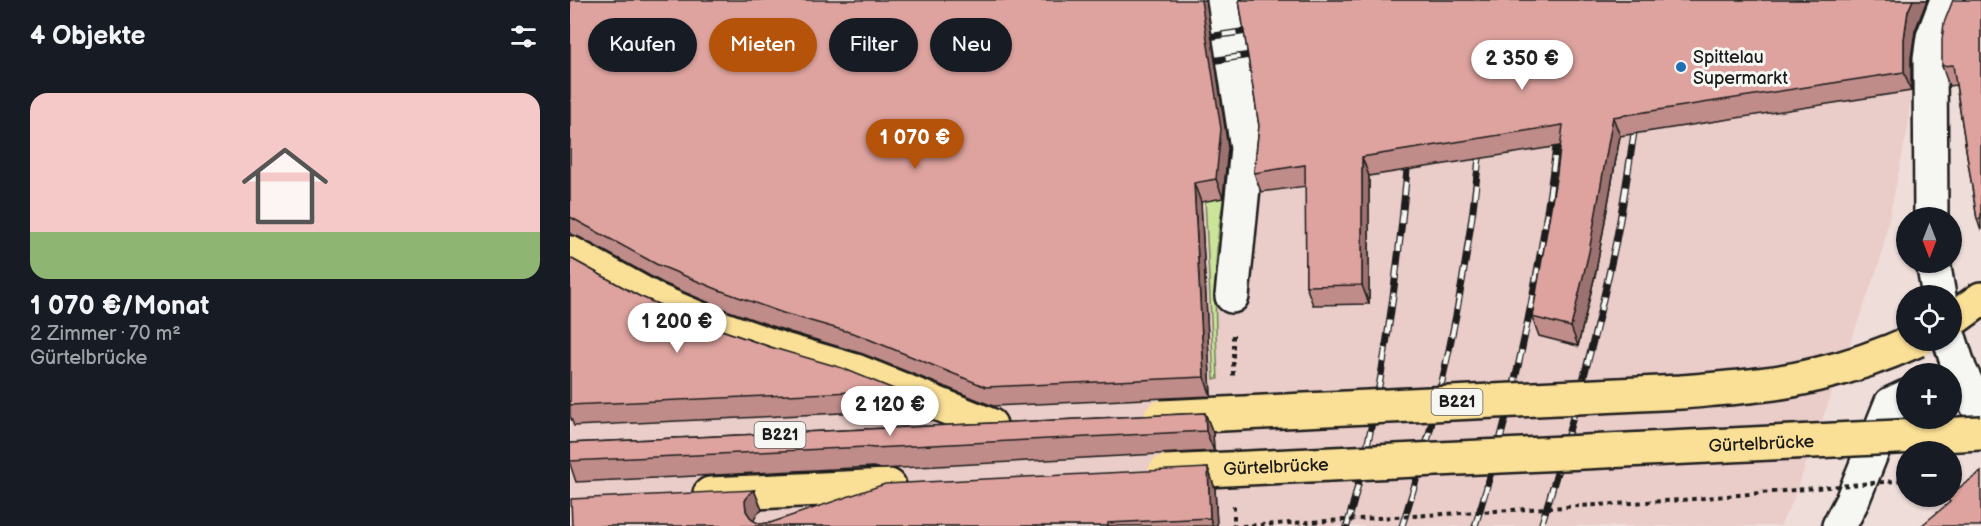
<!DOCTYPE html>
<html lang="de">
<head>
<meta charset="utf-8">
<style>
	:root { --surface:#171b24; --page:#20242c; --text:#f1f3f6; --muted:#9ea1a6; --accent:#b45309 }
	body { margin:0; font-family:"Balsamiq Sans",sans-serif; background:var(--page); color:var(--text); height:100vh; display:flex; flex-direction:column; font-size:22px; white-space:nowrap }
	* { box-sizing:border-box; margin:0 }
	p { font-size:20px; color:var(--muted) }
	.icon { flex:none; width:33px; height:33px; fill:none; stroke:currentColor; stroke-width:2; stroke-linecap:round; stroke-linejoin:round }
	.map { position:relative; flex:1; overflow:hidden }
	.side { display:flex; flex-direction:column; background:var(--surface); width:570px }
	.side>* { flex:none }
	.top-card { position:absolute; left:18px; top:18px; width:570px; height:54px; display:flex; gap:12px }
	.needle { width:39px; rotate:180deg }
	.fabs { position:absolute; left:1326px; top:207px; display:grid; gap:12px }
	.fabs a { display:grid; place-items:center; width:66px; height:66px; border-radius:50%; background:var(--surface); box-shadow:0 2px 4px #0004; font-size:30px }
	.price { position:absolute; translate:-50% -51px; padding:0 14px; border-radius:21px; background:#fff; color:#222; font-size:20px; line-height:39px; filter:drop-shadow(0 2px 3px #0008) }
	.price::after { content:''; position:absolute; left:50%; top:36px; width:18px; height:14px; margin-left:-9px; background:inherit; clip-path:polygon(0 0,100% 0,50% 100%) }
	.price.selected { background:var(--accent); color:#fff }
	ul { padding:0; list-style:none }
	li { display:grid; align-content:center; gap:12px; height:318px; padding:0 30px }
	li span { display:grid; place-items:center; height:186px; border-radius:18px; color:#555 }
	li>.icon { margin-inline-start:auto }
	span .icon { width:108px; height:108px; fill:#fffc; stroke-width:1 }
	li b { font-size:26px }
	h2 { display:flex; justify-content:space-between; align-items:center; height:72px; padding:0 30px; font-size:26px }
	.pill { padding:0 21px; border-radius:27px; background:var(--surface); box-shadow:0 2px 4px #0004; font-size:21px; line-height:54px }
	.pill.selected { background:var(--accent); color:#fff }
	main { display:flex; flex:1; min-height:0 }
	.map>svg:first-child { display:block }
	.built { fill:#eaccc8 }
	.green { fill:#cae49a; stroke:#73805b; stroke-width:1.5 }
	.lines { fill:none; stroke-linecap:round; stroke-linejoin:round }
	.minor-casing { stroke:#1c1c1c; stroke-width:38 }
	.major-casing { stroke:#1c1c1c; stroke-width:38 }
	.highway-casing { stroke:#1c1c1c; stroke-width:38 }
	.path { stroke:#1c1c1c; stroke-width:4; stroke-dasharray:4.5 4.5; stroke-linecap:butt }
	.minor { stroke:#f6f6f2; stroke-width:33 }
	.major { stroke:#fadf96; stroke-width:33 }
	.highway { stroke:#fadf96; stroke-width:33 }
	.rail-casing { stroke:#1c1c1c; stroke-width:7 }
	.rail { stroke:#f6f6f2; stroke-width:4.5; stroke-dasharray:14; stroke-linecap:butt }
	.major-bridge-casing { stroke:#1c1c1c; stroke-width:38; stroke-linecap:butt }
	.path-bridge { stroke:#1c1c1c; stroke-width:4; stroke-dasharray:4.5 4.5; stroke-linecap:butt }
	.major-bridge { stroke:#fadf96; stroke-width:33 }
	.wall { fill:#bf8c89; stroke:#1c1c1c; stroke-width:1.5 }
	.shaded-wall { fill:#9b726f; stroke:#1c1c1c; stroke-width:1.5 }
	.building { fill:#dea39f; stroke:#1c1c1c; stroke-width:1.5 }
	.poi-dot { fill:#1f6fb2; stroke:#f6f6f2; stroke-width:2 }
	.labels { text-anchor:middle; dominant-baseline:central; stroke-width:6; stroke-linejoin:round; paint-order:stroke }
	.shield { fill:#f6f6f2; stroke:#5d5d5c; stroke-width:1.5 }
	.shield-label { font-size:16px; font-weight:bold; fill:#1c1c1c }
	.poi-label { font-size:18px; fill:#1c1c1c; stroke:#f6f6f2; text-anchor:start }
	.street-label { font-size:18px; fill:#1c1c1c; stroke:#f6f6f2 }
</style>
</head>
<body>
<main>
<section class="side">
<h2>4 Objekte<svg class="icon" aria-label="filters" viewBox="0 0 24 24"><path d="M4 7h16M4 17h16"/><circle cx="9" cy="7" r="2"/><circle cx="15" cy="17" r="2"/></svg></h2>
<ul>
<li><span style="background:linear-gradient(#f6c9c9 75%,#8fb573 0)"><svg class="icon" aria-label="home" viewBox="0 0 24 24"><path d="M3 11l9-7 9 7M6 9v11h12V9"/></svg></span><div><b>1 070 €/Monat</b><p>2 Zimmer · 70 m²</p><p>Gürtelbrücke</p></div></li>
</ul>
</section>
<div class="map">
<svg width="1411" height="526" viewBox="0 0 1411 526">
	<rect width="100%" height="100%" fill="#efddd9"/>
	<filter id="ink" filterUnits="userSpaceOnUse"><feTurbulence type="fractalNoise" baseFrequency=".0167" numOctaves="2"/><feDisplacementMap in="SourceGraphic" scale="12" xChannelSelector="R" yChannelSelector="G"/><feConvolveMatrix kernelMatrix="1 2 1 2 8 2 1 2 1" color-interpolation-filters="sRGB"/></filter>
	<g filter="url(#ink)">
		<!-- built -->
		<path class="built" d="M0,0H1361L1345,35L1338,127L1310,261L1222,502L1210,526H0Z"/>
		<!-- green -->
		<path class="green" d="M653,192L654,197C642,258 645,318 648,379H644L635,197Z"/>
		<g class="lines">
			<defs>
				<path id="minor" d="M654,0L677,148L662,296
					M1361,218L1360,58L1363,37L1377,0
					M1363,262L1369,296
					M1380,340L1390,371L1411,413
					M1269,526L1282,501L1321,404L1336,397"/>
				<path id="major" d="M1382,320L1411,299
					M140,494L319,486"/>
				<path id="highway" d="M0,253L85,300L149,327L214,350L286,371L420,425"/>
			</defs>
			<!-- minor casing -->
			<use href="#minor" class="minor-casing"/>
			<!-- major casing -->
			<use href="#major" class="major-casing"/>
			<!-- highway casing -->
			<use href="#highway" class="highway-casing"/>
			<!-- path -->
			<path class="path" d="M663,335V376
				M664,506V526"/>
			<!-- minor -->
			<use href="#minor" class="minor"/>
			<!-- major -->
			<use href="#major" class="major"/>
			<!-- highway -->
			<use href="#highway" class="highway"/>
			<defs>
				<path id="rail" d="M625,39L690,29
					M628,63L693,53
					M777,526C810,411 826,289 837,170
					M832,526C871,406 896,284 909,158
					M905,526C946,397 972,265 988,131
					M971,526C1000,432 1026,338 1046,241C1054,201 1060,160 1066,119"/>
			</defs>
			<!-- rail casing -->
			<use href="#rail" class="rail-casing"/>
			<!-- rail -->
			<use href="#rail" class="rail"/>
			<defs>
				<g id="major-bridge">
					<path d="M591,417L1111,392C1156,388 1202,386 1245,375C1280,367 1314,355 1347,340"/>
					<path id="s1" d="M595,472L1411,433"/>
				</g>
			</defs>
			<!-- major-bridge casing -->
			<use href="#major-bridge" class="major-bridge-casing"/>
			<!-- path-bridge -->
			<path class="path-bridge" d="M672,526L1112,500L1336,480"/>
			<!-- major-bridge -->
			<use href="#major-bridge" class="major-bridge"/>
		</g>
		<!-- wall -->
		<path class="wall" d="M0,0L635,2L658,148L653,198L631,202L641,396L423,406L293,354L220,332L156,310L93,283L9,237L0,234Z
			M669,0H1357L1345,31L1341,58V91L1050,136L1026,271L1008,346L969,336L962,317L987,173L990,146L799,176V304L743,305L736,286V186L691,192L684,173L689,126Z
			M1411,0V231L1407,219L1386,85L1379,86L1372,66Z
			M0,258L69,296L134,324L326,390L333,410L4,426L0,416Z
			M635,413L643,433L644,451L311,469L303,467L6,482L0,464V443Z
			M638,468L645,489L647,526H2L184,490L192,510L187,514L183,521L190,524Z"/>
		<!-- shaded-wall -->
		<path class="shaded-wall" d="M631,0H636L658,148L653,198L646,179Z
			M1343,0H1357L1345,31L1341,58V91L1334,72V39L1338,11Z
			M1043,117L1050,136L1026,271L1008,346L1001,327Z
			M792,157L799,176V304L792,285Z
			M624,183L631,202L641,396L634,377Z
			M635,413L643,433L644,451L636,431Z
			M638,468L645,489L647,526H643L640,518Z
			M184,490L192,510L187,514L183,522L176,511L175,501L179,494Z"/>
		<!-- building -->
		<path class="building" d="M0,0H631L651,129L646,179L624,183L634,377L416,387L286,334L213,313L149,290L86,264L0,217Z
			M669,0H1343L1338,11L1334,39V72L1043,117L1019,252L1001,327L962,317L987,173L993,125L792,157V285L736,286L735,165L684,173L689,126Z
			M1383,0H1411V219H1407L1383,65L1372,66V40L1374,23Z
			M0,258L69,296L134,324L200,347L272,368L326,390L0,405Z
			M635,413L636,431L304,448L296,447L0,461V443Z
			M638,468L640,518L538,523V526H2L1,499L184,490L179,494L175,501L176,511L182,520L190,524L200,523L315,484Z
			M1411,472V526H1351L1380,502L1376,497L1382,496V493Z"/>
	</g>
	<!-- markers -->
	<circle class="poi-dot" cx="1111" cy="67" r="6"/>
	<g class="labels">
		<!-- shield labels -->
		<g class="shield">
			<rect x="861.5" y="389" width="51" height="26" rx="4.5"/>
			<rect x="184.5" y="422" width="51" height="26" rx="4.5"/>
		</g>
		<g class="shield-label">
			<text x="887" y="402">B221</text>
			<text x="210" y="435">B221</text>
		</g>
		<!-- poi labels -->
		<g class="poi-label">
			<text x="1123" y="57">Spittelau<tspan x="1123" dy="21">Supermarkt</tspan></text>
		</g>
		<!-- street labels -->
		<g class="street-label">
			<text stroke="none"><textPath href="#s1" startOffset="597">Gürtelbrücke</textPath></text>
			<text stroke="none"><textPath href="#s1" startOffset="111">Gürtelbrücke</textPath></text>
		</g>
	</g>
</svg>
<div class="fabs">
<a><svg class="needle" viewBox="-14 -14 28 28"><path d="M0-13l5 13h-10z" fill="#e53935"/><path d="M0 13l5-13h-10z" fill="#9ea1a6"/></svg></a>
<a><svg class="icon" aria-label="locate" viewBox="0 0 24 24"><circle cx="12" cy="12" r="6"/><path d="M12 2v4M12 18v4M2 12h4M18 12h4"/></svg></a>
<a>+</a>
<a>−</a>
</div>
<b class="price" style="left:952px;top:91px">2 350 €</b>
<b class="price selected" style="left:345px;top:170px">1 070 €</b>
<b class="price" style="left:107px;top:354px">1 200 €</b>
<b class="price" style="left:320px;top:437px">2 120 €</b>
<div class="top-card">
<a class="pill">Kaufen</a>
<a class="pill selected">Mieten</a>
<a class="pill">Filter</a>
<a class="pill">Neu</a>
</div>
</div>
</main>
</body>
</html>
